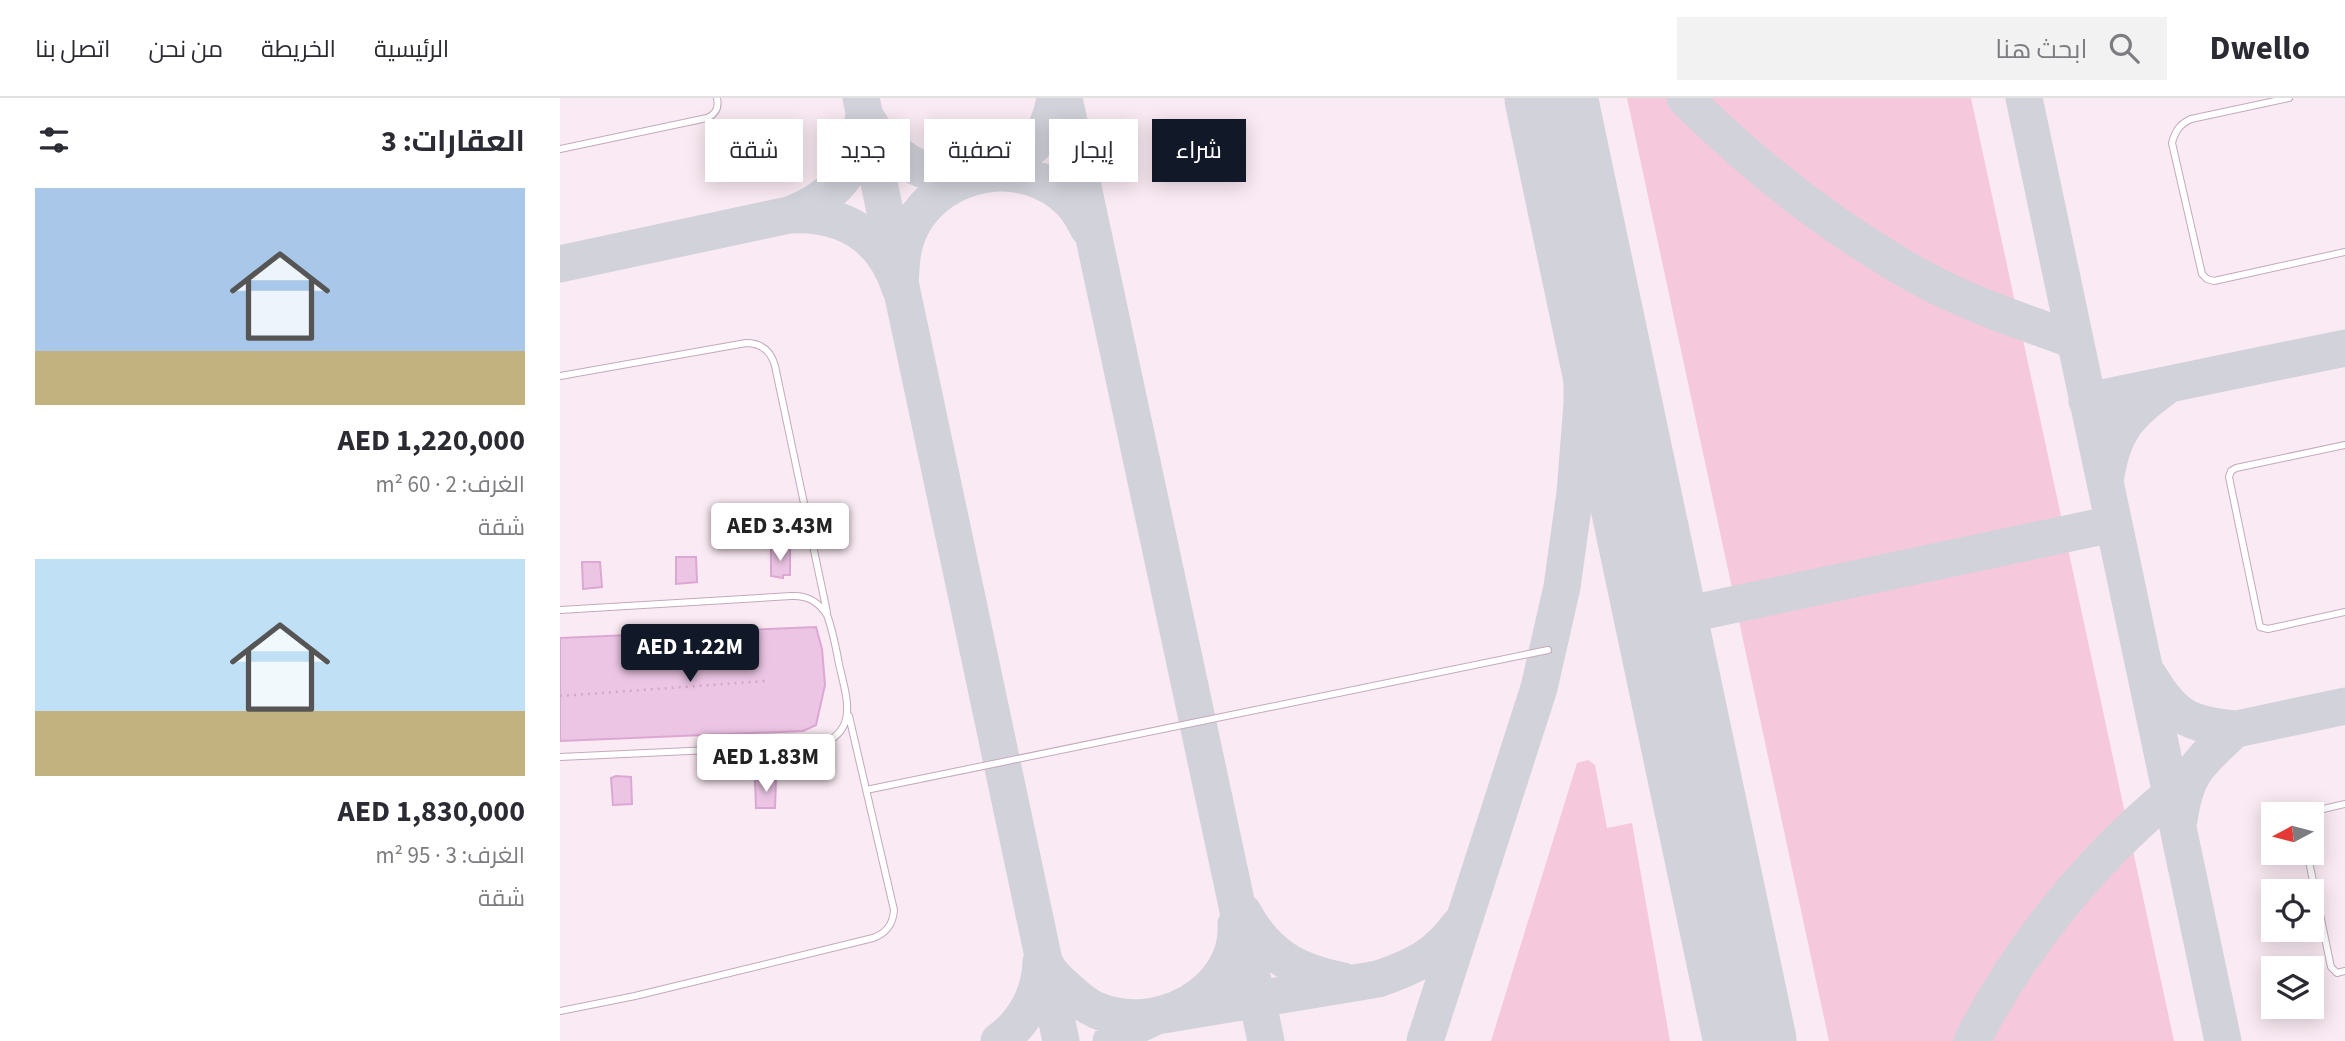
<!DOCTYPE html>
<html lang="ar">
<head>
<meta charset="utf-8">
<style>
	:root { --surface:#fff; --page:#f2f2f3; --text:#2b2b33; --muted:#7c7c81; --line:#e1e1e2; --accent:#111827 }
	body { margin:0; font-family:"Source Sans 3",Cairo,sans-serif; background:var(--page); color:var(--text); direction:rtl; height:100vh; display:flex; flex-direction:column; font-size:26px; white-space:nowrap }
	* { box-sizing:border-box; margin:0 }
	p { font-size:23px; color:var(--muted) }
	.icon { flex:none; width:38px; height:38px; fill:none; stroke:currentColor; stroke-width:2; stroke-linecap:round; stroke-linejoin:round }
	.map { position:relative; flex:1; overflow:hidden; direction:ltr }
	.details { display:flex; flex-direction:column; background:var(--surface); width:560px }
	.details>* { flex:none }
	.banner { position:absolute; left:21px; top:21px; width:665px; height:63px; direction:rtl; display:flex; gap:14px }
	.needle { width:46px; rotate:263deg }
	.tools { position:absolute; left:1701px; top:704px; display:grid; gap:14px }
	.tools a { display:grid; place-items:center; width:63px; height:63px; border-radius:0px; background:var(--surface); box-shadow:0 4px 18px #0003; font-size:35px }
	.price { position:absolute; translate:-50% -60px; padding:0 16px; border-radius:7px; background:#fff; color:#222; font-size:23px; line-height:46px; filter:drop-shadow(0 2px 4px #0008) }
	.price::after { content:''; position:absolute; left:50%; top:42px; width:21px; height:16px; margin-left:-10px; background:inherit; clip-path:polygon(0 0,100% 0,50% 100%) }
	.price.current { background:var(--accent); color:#fff }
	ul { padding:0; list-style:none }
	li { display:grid; align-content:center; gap:14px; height:371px; padding:0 35px }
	li span { display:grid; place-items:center; height:217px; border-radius:0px; color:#555 }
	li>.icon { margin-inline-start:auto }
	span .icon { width:126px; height:126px; fill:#fffc; stroke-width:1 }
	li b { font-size:30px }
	h2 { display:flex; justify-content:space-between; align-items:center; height:84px; padding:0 35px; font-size:30px }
	.tag { padding:0 24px; border-radius:0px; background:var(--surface); box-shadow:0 4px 18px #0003; font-size:24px; line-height:63px }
	.tag.current { background:var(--accent); color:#fff }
	header { display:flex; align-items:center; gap:42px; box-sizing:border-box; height:98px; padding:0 35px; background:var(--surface); border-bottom:2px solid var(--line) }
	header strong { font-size:33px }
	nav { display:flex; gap:38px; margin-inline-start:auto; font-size:24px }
	.search { width:490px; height:63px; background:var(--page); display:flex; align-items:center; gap:18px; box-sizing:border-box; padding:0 24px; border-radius:0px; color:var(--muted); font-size:26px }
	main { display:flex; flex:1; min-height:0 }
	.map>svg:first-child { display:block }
	.sand { fill:#f5c9db }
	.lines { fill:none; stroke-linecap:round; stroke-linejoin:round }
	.taxiway { stroke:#d2d2db; stroke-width:37 }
	.runway { stroke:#d2d2db; stroke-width:93 }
	.building { fill:#ecc5e4; stroke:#dda7d3; stroke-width:2 }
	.service-casing { stroke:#c4a9bd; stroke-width:8 }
	.path { stroke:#d1a8c9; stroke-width:2.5; stroke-dasharray:2 5; stroke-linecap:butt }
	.service { stroke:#fff; stroke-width:6 }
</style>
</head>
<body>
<header>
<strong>Dwello</strong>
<div class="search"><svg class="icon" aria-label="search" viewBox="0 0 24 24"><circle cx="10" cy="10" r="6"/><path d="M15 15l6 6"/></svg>ابحث هنا</div>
<nav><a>الرئيسية</a><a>الخريطة</a><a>من نحن</a><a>اتصل بنا</a></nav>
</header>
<main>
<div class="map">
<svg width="1785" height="943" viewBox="0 0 1785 943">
	<rect width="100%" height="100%" fill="#faeaf3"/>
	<!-- sand -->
	<path class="sand" d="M1067,0H1411L1614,943H1269Z
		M1028,662L1035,667L1047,730L1072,725L1110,943H931L1017,665Z"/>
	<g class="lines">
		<!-- taxiway -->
		<path class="taxiway" d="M301,0L501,943
			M504,0L706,943
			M981,0L1003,57
			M1125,0C1193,68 1269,127 1352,175C1403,204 1460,223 1514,242
			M1464,0L1663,943
			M303,22C299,72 274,100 229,117C283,114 323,137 340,190C341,167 341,148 352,127C383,70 464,57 510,103C518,110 523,120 528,130
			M308,23C330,61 364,79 408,79
			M432,75C467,57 489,41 495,0
			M0,166L252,112
			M1527,303L1785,250
			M1546,378C1553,333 1568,316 1604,290
			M1101,522L1553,426
			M1589,578C1614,620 1629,626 1675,631C1641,664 1626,671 1619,722
			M1653,636L1785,608
			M683,814C706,857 736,874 783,883
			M485,865C489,875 498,883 506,890C515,898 524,907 536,912C594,938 680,896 676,826
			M439,943C465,925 480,895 481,864
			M551,943L566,932L597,918L818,881C853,869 877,858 899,827
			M865,943L979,590L1002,489L1015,395L1022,306V226L1010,94
			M1412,943C1459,850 1531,762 1611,696"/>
		<!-- runway -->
		<path class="runway" d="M991,0L1190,943"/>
	</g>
	<!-- building -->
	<path class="building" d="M211,451H230V477H223V480L211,478Z
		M116,459H136L137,484L116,486Z
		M22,464H40L42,489L23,491Z
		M256,529L262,551L265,587L256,627L243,633L0,643V540Z
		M56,678L71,679L72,706L53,707L51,680Z
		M195,682H216L215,710H196Z"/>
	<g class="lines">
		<defs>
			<path id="service" d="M1729,0L1631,21C1620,26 1615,33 1612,45L1642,176L1647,181L1654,183L1785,154
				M0,51L147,20C156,16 159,10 157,0
				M0,278L186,245C201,245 211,253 215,268L267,514
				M1785,347L1676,370L1671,373L1669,379L1700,529L1708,531L1785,514
				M0,512L231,498C247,497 258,503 267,517C273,533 276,550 279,566C286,598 300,632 260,647L0,659
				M306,692L988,552
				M1742,716L1785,706
				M1747,754L1771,869L1777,875L1785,873
				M0,913L75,898L313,840C327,835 333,826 334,812L289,618"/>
		</defs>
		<!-- service casing -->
		<use href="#service" class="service-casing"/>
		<!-- path -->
		<path class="path" d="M0,598L205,583"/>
		<!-- service -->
		<use href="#service" class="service"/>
	</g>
</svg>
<div class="tools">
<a><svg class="needle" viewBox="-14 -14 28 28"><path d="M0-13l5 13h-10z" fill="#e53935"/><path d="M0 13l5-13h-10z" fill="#7c7c81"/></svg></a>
<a><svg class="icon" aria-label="locate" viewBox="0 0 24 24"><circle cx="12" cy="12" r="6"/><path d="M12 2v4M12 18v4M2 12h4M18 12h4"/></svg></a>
<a><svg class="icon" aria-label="layers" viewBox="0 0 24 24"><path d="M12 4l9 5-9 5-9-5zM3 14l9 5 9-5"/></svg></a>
</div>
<b class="price" style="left:220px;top:465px">AED 3.43M</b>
<b class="price current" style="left:130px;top:586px">AED 1.22M</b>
<b class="price" style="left:206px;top:696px">AED 1.83M</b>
<div class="banner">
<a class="tag current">شراء</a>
<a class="tag">إيجار</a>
<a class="tag">تصفية</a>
<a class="tag">جديد</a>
<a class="tag">شقة</a>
</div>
</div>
<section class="details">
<h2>العقارات: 3<svg class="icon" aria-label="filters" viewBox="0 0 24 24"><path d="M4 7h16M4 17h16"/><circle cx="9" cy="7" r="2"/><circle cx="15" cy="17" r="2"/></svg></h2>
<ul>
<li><span style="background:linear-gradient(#a9c7e8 75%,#c2b280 0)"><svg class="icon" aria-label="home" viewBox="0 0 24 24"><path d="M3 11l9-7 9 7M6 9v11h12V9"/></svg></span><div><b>AED 1,220,000</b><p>الغرف: 2 · 60 m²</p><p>شقة</p></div></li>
<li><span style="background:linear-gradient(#bfe0f5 70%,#c2b280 0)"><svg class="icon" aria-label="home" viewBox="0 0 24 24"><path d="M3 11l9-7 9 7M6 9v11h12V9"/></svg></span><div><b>AED 1,830,000</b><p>الغرف: 3 · 95 m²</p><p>شقة</p></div></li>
</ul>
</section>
</main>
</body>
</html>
